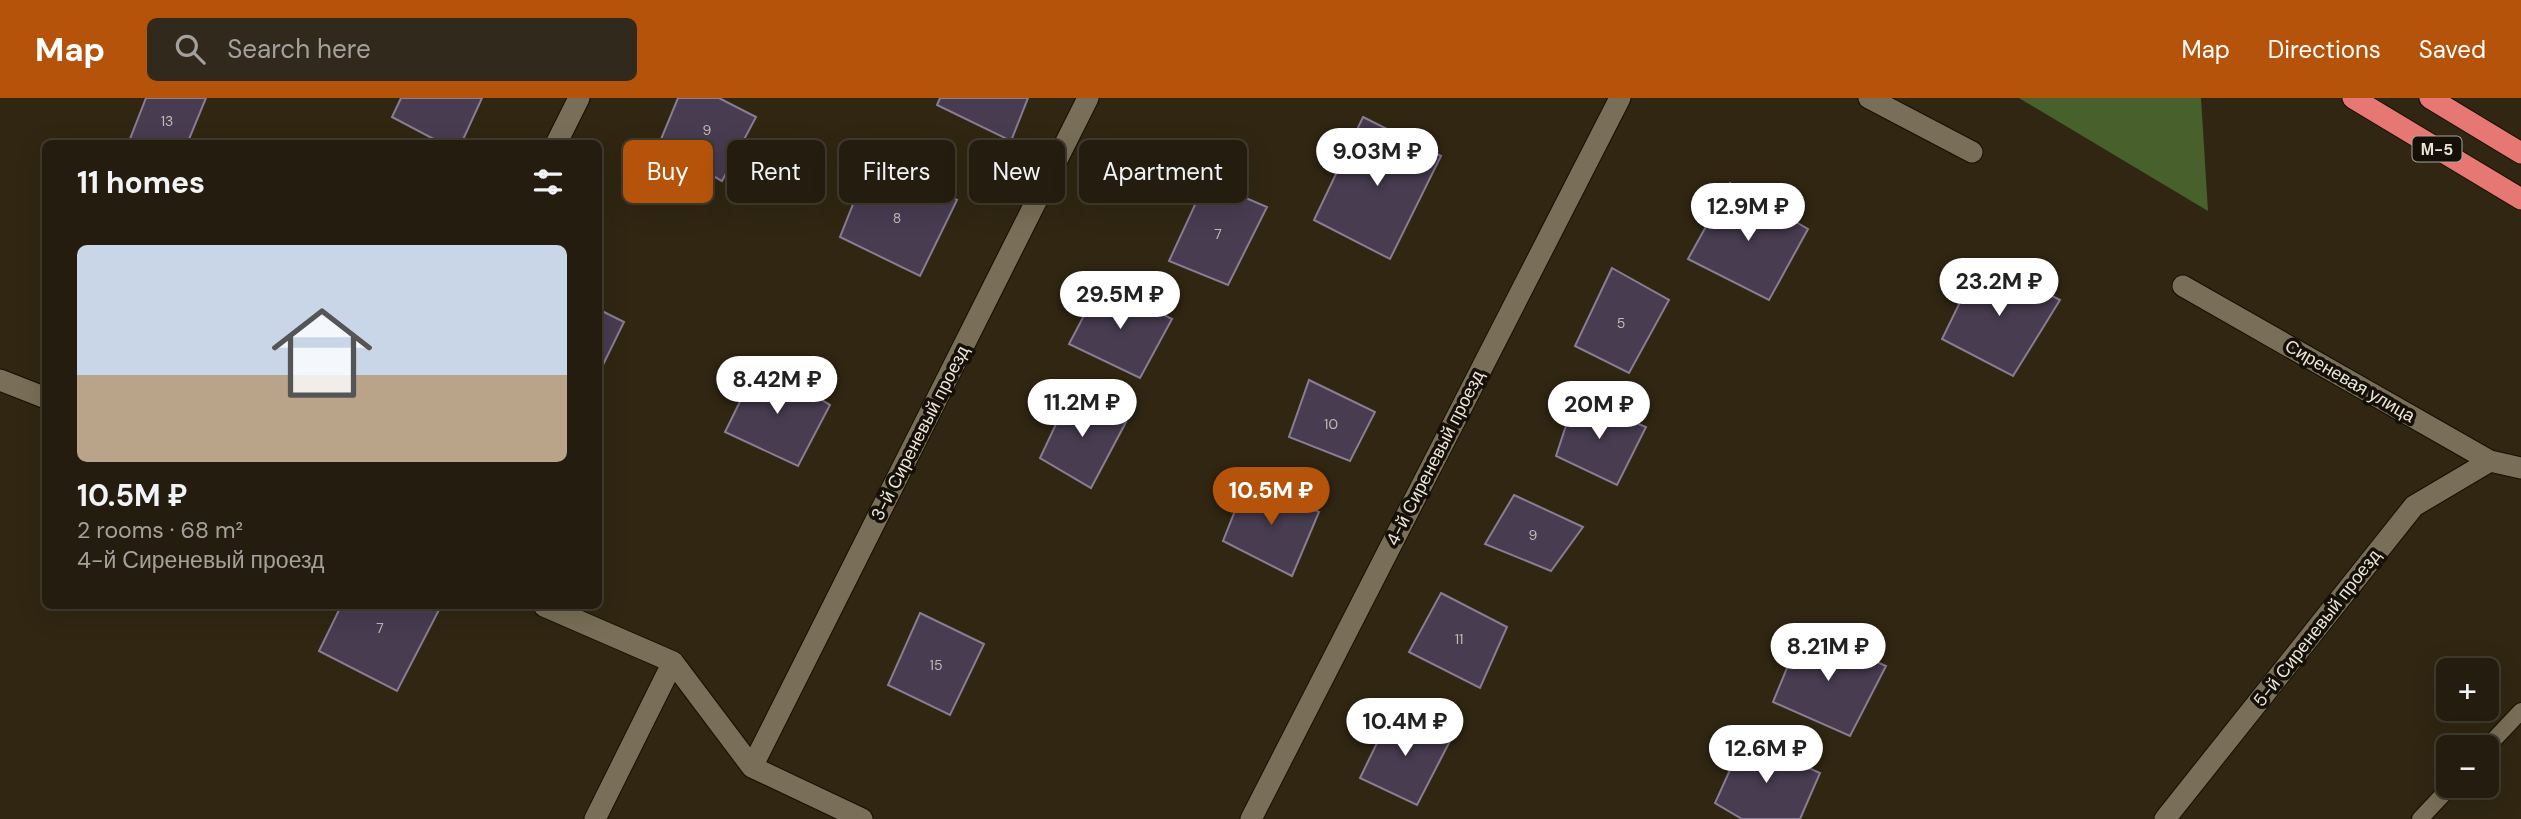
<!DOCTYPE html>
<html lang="en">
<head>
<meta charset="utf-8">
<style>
	:root { --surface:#241c0e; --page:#30291c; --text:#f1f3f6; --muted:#a3a19e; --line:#413a2e; --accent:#b45309 }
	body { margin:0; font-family:"DM Sans",sans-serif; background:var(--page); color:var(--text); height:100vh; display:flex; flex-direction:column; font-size:26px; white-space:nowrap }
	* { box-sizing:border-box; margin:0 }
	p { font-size:23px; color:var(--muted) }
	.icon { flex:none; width:38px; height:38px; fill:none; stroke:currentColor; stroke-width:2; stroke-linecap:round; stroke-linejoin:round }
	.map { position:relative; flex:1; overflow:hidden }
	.side { position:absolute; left:42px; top:42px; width:560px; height:469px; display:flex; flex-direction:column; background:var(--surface); border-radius:10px; box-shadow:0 7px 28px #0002,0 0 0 2px var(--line) }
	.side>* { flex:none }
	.banner { position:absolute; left:623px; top:42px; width:665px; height:63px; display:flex; gap:14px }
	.controls { position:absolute; left:2436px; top:560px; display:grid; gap:14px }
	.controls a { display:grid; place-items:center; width:63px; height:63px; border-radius:10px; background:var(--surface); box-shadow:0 7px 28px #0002,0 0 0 2px var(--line); font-size:35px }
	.price { position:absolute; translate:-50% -60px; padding:0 16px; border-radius:24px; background:#fff; color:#222; font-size:23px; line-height:46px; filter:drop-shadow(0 2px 4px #0008) }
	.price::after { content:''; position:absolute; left:50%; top:42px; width:21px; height:16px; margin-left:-10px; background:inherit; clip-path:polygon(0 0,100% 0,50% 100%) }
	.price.active { background:var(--accent); color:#fff }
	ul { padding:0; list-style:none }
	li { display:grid; align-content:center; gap:14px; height:371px; padding:0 35px }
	li span { display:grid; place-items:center; height:217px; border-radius:10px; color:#555 }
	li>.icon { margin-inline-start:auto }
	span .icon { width:126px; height:126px; fill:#fffc; stroke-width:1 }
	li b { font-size:30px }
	h2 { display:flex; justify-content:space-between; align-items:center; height:84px; padding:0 35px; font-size:30px }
	.chip { padding:0 24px; border-radius:10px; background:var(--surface); box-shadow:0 7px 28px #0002,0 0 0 2px var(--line); font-size:24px; line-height:63px }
	.chip.active { background:var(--accent); color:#fff }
	header { display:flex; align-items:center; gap:42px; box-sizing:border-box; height:98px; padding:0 35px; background:var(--accent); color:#fff }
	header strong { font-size:33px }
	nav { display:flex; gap:38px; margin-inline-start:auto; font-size:24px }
	.search { width:490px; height:63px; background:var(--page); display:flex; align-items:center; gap:18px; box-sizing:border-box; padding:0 24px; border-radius:10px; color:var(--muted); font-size:26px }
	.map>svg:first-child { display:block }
	.forest { fill:#48602c }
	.building { fill:#473c50; stroke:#897d94; stroke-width:2 }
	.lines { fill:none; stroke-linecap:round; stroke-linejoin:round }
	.lane-casing { stroke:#180f00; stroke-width:18 }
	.street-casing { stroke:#180f00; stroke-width:23 }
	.highway-casing { stroke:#180f00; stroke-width:23 }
	.lane { stroke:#796e57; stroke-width:16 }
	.street { stroke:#796e57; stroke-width:21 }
	.highway { stroke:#e77772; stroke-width:21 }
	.labels { text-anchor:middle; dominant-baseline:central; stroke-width:7; stroke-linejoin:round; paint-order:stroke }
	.number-label { font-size:14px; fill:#c2bbb6 }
	.shield { fill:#141007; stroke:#aaa599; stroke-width:2 }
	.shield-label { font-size:16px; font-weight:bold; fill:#ebe5d8 }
	.street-label { font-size:18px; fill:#ebe5d8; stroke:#141007 }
</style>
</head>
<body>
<header>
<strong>Map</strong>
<div class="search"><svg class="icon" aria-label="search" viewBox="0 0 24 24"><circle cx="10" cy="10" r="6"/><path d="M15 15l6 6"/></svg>Search here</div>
<nav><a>Map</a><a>Directions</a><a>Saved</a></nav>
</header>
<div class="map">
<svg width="2521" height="721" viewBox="0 0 2521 721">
	<rect width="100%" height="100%" fill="#302612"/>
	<!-- forest -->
	<path class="forest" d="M2019,0H2201L2208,113Z"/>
	<!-- building -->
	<path class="building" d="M146,0H206L187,46H128Z
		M401,0H482L461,46H443L392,19Z
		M678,0H719L756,19L722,83L659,46Z
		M940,0H1028L1011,43L937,7Z
		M1363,19L1441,58L1390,161L1314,122Z
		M871,61L957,102L920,178L840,139Z
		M1206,83L1267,109L1228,187L1169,163Z
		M1730,85L1808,131L1769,202L1688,161Z
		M1981,161L2060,202L2013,278L1942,241Z
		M1612,170L1669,202L1629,275L1575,248Z
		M1101,185L1172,221L1140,280L1069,246Z
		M598,211L624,224L598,277Z
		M759,265L830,307L798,368L725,334Z
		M1309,282L1375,314L1350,363L1289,339Z
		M1072,292L1126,324L1091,390L1040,360Z
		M1575,300L1646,329L1617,387L1556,358Z
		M1248,380L1319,414L1292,478L1223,443Z
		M1514,397L1583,429L1551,473L1485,446Z
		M1441,495L1507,529L1480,590L1409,554Z
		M341,508H441L397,593L319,553Z
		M920,515L984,546L950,617L888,587Z
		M1803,531L1886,568L1850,638L1773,604Z
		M1392,614L1451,641L1417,707L1360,680Z
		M1744,641L1820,675L1800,721H1742L1715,705Z"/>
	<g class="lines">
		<defs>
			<path id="lane" d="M2487,649L2521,613
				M2420,721L2451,688"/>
			<path id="street" d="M1869,0L1972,54
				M556,46L579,0
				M2183,188L2490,363L2521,370
				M0,282L46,300
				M544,508L673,564L752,669L862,721
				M752,669L1088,0
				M595,721L673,564
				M1251,721L1620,0
				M2165,721L2414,408L2490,363"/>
			<path id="highway" d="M2353,0L2521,101
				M2430,0L2521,55"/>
		</defs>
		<!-- lane casing -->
		<use href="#lane" class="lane-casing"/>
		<!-- street casing -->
		<use href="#street" class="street-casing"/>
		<!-- highway casing -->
		<use href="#highway" class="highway-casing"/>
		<!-- lane -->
		<use href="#lane" class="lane"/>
		<!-- street -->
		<use href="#street" class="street"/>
		<!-- highway -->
		<use href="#highway" class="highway"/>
	</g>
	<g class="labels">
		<!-- number labels -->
		<g class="number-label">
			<text x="167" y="23">13</text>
			<text x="707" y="32">9</text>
			<text x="897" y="120">8</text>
			<text x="1218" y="136">7</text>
			<text x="1621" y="225">5</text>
			<text x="1331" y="326">10</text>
			<text x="1533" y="437">9</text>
			<text x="380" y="530">7</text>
			<text x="1459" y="541">11</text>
			<text x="936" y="567">15</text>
		</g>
		<!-- shield labels -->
		<rect class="shield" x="2412.5" y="38.5" width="49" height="25" rx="5"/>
		<g class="shield-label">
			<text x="2437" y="51">М-5</text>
		</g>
		<!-- street labels -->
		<g class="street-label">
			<text transform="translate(2350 283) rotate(30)">Сиреневая улица</text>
			<text transform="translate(920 335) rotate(-63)">3-й Сиреневый проезд</text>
			<text transform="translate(1435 360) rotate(-63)">4-й Сиреневый проезд</text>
			<text transform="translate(2317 530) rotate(-52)">5-й Сиреневый проезд</text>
		</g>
	</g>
</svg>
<div class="controls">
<a>+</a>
<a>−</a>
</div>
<b class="price" style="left:1377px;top:90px">9.03M ₽</b>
<b class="price" style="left:1748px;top:145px">12.9M ₽</b>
<b class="price" style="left:1999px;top:220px">23.2M ₽</b>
<b class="price" style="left:1120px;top:233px">29.5M ₽</b>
<b class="price" style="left:777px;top:318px">8.42M ₽</b>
<b class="price" style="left:1082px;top:341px">11.2M ₽</b>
<b class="price" style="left:1599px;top:343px">20M ₽</b>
<b class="price active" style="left:1271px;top:429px">10.5M ₽</b>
<b class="price" style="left:1828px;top:585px">8.21M ₽</b>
<b class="price" style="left:1405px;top:660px">10.4M ₽</b>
<b class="price" style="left:1766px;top:687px">12.6M ₽</b>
<div class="banner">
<a class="chip active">Buy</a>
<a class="chip">Rent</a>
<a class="chip">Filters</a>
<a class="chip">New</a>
<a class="chip">Apartment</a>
</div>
<section class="side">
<h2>11 homes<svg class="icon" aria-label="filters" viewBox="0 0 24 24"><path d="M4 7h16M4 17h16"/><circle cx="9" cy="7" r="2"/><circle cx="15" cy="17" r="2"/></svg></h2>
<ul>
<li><span style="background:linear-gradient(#c9d6e8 60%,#b9a48a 0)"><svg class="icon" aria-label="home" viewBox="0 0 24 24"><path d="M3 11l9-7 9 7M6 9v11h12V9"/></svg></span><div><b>10.5M ₽</b><p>2 rooms · 68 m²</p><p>4-й Сиреневый проезд</p></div></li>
</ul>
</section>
</div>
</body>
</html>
